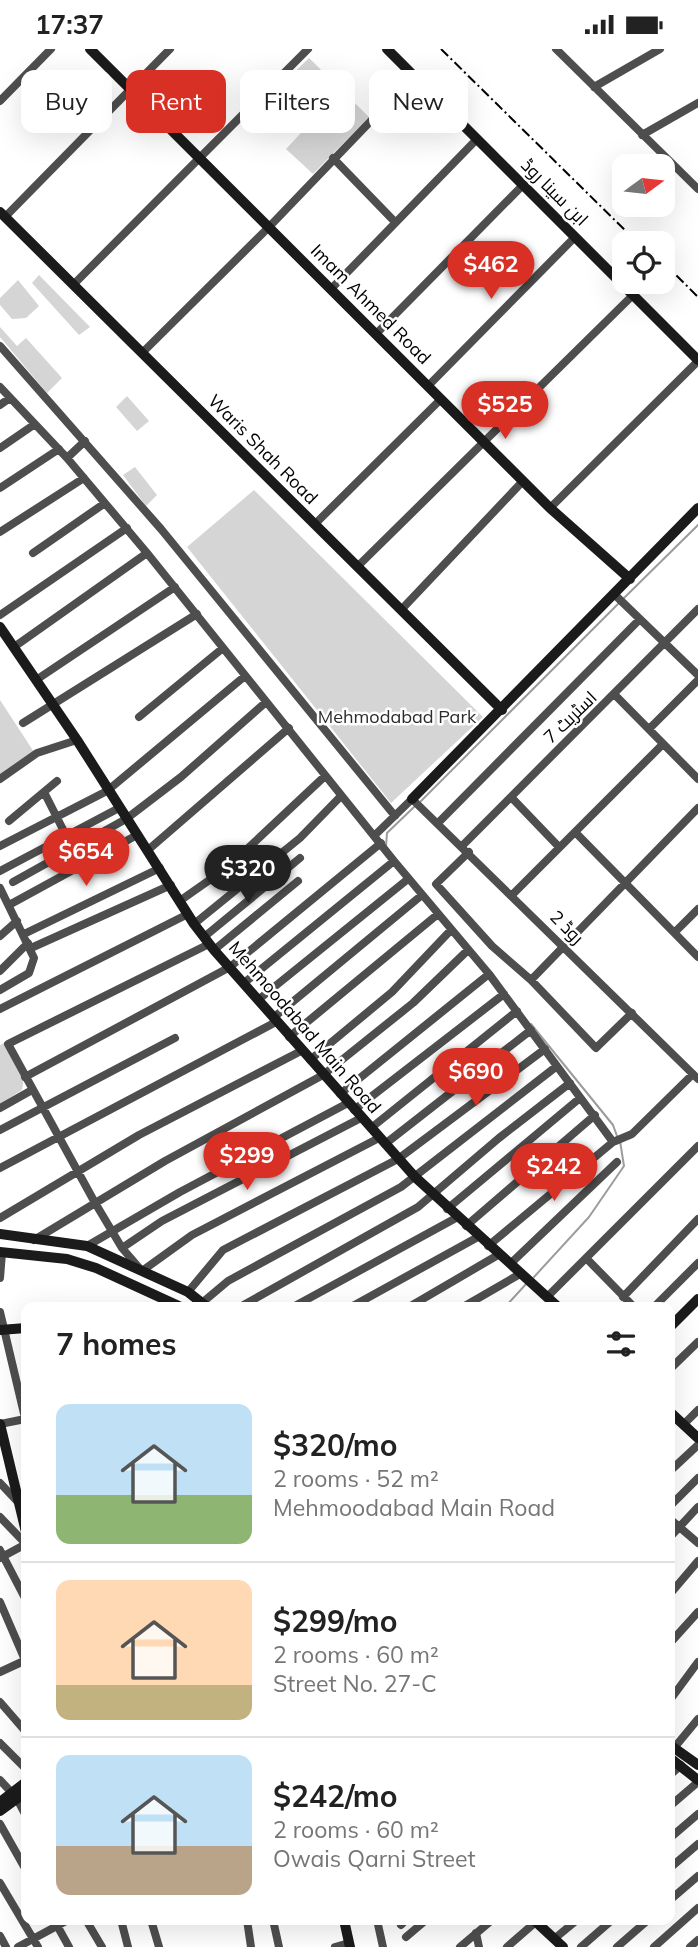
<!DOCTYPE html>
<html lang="en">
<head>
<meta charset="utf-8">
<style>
	:root { --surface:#fff; --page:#f6f6f6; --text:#222; --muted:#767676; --line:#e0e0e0; --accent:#d93025 }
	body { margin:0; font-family:Mulish,Cairo,sans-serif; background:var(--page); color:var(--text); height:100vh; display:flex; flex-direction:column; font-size:26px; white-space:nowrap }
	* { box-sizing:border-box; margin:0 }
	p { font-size:23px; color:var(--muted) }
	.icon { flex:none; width:38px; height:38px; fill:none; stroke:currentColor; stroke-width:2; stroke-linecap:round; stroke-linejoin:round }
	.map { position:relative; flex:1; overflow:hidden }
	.panel { position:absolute; left:21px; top:1253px; width:654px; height:623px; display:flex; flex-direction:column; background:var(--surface); border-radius:14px; box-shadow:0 7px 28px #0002 }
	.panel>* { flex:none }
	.top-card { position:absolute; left:21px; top:21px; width:656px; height:63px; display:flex; gap:14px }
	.needle { width:46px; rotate:75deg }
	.fabs { position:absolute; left:612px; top:105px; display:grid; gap:14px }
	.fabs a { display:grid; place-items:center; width:63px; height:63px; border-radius:14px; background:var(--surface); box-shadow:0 7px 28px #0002; font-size:35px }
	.price { position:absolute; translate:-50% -60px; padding:0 16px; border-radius:24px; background:var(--accent); color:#fff; font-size:23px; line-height:46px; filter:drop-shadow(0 2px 4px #0008) }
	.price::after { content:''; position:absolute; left:50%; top:42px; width:21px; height:16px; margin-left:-10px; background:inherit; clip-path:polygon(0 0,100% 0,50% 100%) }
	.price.active { background:#222; color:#fff }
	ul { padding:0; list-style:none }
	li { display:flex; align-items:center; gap:21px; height:175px; padding:0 35px }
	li+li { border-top:2px solid var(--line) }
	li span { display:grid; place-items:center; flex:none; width:196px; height:140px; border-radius:14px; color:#555 }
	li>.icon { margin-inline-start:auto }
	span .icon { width:84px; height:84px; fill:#fffc; stroke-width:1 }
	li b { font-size:30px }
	h2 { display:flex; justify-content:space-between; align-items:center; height:84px; padding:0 35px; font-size:30px }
	.pill { padding:0 24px; border-radius:14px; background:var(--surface); box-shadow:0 7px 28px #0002; font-size:24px; line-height:63px }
	.pill.active { background:var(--accent); color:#fff }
	.status { display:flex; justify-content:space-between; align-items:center; height:49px; padding:0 35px; background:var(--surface); direction:ltr }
	.status svg { height:19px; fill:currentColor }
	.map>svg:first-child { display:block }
	.green { fill:#d5d5d5 }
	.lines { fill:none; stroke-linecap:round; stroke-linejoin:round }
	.stream { stroke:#9c9c9c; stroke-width:2 }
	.street { stroke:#4e4e4e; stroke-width:8 }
	.secondary { stroke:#1b1b1b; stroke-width:10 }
	.rail { stroke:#000; stroke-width:2; stroke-dasharray:10 3.5 2 3.5; stroke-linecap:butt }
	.labels { text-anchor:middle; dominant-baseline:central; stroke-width:5; stroke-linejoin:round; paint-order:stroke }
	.street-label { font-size:18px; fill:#000; stroke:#fff }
	.park-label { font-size:18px; fill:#2c2c2c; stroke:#fff }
</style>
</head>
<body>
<div class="status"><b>17:37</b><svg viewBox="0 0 49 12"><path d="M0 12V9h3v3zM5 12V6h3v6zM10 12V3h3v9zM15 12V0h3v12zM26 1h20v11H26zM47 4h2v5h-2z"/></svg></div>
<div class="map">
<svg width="698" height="1898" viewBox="0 0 698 1898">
	<rect width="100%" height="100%" fill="#fff"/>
	<!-- green -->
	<path class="green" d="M309,9L369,68L313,125L286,100L313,71L279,38Z
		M39,226L90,278L79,286L32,234Z
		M18,231L39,257L26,269L12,270L0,256V249Z
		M0,278L17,297L26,289L62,329L47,344L0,288Z
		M127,347L149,372L137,382L116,358Z
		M135,418L157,446L146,457L123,426Z
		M254,441L483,668L391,754L187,498Z
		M0,651L34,703L0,726Z
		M6,993L24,1029L22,1041L0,1055V996Z"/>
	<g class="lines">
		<!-- stream -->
		<path class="stream" d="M624,549L698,476
			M421,752L620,553
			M386,797L387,784L414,758
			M531,975L613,1076L617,1087
			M534,1228L589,1168L624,1117L620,1092
			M505,1258L527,1234"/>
		<!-- street -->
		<path class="street" d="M556,0L698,140
			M594,38L660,0
			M0,52L51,0
			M642,86L698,54
			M333,109L395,173
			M5,168L170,0
			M73,236L308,0
			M331,240L477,90
			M376,285L523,136
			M0,297L161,480L395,767
			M142,304L269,178L414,27
			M428,337L575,188
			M0,338L67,409L147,504L394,812L489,925L613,1093L618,1091
			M0,356L10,349
			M0,399L35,375
			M67,409L85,392
			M0,439L59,400
			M550,459L698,312
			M315,475L441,350
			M0,483L84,429
			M33,504L105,454
			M357,518L633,246
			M615,546L698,626
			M401,561L523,432
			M0,566L127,479
			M14,598L147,504
			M36,631L175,538
			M615,646L698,730
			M139,668L223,599
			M23,674L197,565
			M649,680L698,631
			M0,730L37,704L77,691
			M44,743L81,816
			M511,748L559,798
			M9,772L57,732
			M438,774L640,570
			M575,783L698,908
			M375,786L412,750L698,1030
			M0,797L107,742L245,627
			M462,797L698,560
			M148,801L289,679
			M469,803L436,835L492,897L531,931L698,759
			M0,822L119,759
			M13,833L126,770L181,728L266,653
			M0,839L34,909L29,924L0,941
			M513,845L663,695
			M181,851L228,818L325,727
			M9,856L137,786
			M194,875L300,789L341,747
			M675,883L698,860
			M24,885L160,819
			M0,887L17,872
			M204,888L300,809
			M209,895L8,995L94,1152L122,1199L142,1222L192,1186L379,1089
			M31,899L171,836
			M214,901L298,832
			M0,922L28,894
			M531,931L596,999L632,964
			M244,934L394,812
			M258,951L408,830
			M0,960L188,865
			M273,969L422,846
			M289,988L438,865
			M310,1011L392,943L451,881
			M25,1028L230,918L381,794
			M340,1045L489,925
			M0,1059L32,1041
			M354,1061L504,945
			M371,1079L517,962
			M0,1081L175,989
			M385,1095L531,981
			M0,1119L276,973
			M447,1160L580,1049
			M0,1169L139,1086L301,1002
			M466,1177L595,1066
			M34,1191L165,1112L323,1026L413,954L468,901
			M87,1197L180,1143L348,1054
			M488,1197L613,1093L632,1085L693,1025
			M122,1199L162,1172L361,1069
			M587,1210L634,1258
			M510,1215L617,1113
			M0,1229L2,1204
			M188,1243L223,1201L398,1110L545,1000
			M547,1248L698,1097
			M623,1248L698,1170
			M203,1253L228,1232L401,1138L557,1017
			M240,1258L418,1158L499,1089L570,1034
			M293,1258L456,1169
			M351,1258L478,1188
			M409,1258L498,1206
			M463,1258L520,1225
			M654,1258L698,1214
			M0,1263L26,1373
			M670,1320L698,1293
			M0,1375L25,1370
			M684,1375L698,1361
			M670,1422L698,1396
			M0,1434L17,1452
			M670,1457L698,1429
			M0,1468L26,1495
			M670,1470L698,1494
			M670,1488L698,1458
			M0,1501L26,1551
			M0,1509L26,1495
			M670,1545L698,1512
			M0,1553L25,1611
			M670,1594L698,1563
			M0,1623L26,1611
			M670,1651L698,1613
			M0,1653L26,1683
			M0,1694L26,1720
			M674,1699L698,1670
			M670,1726L681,1716
			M0,1731L12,1744
			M17,1750L26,1767
			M670,1757L698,1733
			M0,1775L26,1821
			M670,1789L698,1765
			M670,1819L698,1795
			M0,1834L38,1898
			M670,1851L698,1827
			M54,1871L69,1898
			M86,1871L102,1898
			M121,1871L128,1898
			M151,1871L159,1898
			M247,1871L251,1898
			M273,1871L279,1898
			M377,1871L383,1898
			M401,1876L406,1871
			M476,1884L479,1898
			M0,1887L6,1898
			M406,1888L426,1871
			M554,1890L577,1871
			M18,1898L68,1871
			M335,1898L349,1894
			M460,1898L492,1871
			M507,1898L538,1871
			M581,1898L612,1871
			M617,1898L648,1871
			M654,1898L698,1859
			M690,1898L698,1891"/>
		<!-- secondary -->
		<path class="secondary" d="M90,0L550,459L630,530
			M387,0L698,311
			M0,163L502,661
			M0,578L77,691L194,875L214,901L415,1128L558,1258
			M412,750L698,459
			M0,1185L87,1197L188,1243L207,1258
			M0,1203L67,1210L96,1219L181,1258
			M670,1278L698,1250
			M0,1281L26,1279
			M670,1363L698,1389
			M0,1375L26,1483
			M670,1696L698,1716
			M670,1709L698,1731
			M0,1753L26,1733
			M0,1762L26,1743
			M344,1871L350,1898
			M534,1871L563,1898"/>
		<!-- rail -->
		<path class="rail" d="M441,0L638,194
			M663,213L698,248"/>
	</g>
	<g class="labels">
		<!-- street labels -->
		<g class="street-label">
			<text transform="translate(555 143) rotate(45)">ابن سینا روڈ</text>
			<text transform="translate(371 255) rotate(45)">Imam Ahmed Road</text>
			<text transform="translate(263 400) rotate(45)">Waris Shah Road</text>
			<text transform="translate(570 668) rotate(-44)">اسٹریٹ 7</text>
			<text transform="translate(567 878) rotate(45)">روڈ 2</text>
			<text transform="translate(305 978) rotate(49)">Mehmoodabad Main Road</text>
		</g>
		<!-- park labels -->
		<g class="park-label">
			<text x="397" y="667">Mehmodabad Park</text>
		</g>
	</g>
</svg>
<div class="fabs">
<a><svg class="needle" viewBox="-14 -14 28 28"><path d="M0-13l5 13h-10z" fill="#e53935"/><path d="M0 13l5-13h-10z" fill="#767676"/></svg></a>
<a><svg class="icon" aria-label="locate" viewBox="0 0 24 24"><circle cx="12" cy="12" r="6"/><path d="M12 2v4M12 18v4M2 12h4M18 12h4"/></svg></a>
</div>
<b class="price" style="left:491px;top:252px">$462</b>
<b class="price" style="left:505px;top:392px">$525</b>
<b class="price" style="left:86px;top:839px">$654</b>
<b class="price active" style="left:248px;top:856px">$320</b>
<b class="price" style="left:476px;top:1059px">$690</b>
<b class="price" style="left:247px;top:1143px">$299</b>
<b class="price" style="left:554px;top:1154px">$242</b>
<div class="top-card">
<a class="pill">Buy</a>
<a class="pill active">Rent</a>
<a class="pill">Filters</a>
<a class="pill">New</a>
</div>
<section class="panel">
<h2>7 homes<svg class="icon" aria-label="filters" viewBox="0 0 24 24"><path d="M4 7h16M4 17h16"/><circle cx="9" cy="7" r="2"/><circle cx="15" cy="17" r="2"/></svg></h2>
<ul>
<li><span style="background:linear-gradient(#bfe0f5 65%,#8fb573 0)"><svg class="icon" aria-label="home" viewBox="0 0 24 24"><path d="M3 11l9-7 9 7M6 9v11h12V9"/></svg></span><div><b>$320/mo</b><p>2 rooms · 52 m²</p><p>Mehmoodabad Main Road</p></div></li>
<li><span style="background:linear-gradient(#ffd9b3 75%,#c2b280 0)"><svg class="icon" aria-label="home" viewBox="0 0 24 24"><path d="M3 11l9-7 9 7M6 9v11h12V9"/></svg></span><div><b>$299/mo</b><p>2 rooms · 60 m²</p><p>Street No. 27-C</p></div></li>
<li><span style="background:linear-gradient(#bfe0f5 65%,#b9a48a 0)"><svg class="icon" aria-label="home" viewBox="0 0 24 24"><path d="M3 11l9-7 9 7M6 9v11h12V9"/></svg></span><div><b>$242/mo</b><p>2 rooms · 60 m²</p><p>Owais Qarni Street</p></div></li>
</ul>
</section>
</div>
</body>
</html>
